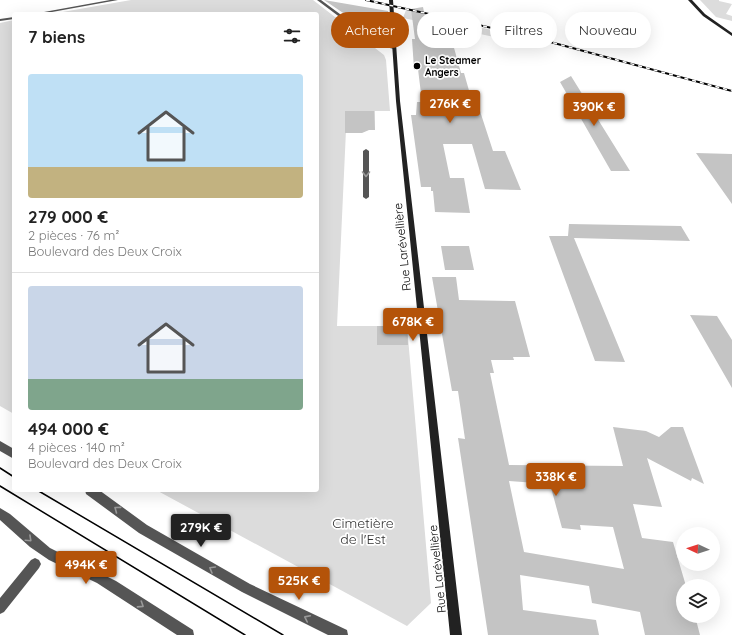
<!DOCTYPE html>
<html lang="fr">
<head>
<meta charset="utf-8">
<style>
	:root { --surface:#fff; --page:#f2f2f2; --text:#222; --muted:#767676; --line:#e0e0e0; --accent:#b45309 }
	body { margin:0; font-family:Quicksand,sans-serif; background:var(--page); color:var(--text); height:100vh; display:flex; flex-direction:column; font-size:15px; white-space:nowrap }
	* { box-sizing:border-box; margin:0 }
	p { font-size:13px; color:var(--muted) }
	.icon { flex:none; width:22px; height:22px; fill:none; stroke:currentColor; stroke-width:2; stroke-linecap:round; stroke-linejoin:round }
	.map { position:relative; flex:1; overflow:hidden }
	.details { position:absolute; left:12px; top:12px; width:307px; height:480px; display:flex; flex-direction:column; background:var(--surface); border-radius:4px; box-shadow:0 4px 16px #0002 }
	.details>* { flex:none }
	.top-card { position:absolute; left:331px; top:12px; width:341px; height:36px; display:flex; gap:8px }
	.needle { width:26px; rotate:274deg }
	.fabs { position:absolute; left:676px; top:527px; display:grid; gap:8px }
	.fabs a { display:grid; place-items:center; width:44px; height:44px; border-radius:50%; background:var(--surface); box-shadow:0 4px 16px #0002; font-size:20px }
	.price { position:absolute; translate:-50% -34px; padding:0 9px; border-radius:4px; background:var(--accent); color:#fff; font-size:13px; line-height:26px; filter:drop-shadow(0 1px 2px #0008) }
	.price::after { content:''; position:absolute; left:50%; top:24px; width:12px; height:9px; margin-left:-6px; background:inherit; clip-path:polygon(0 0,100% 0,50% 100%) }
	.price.on { background:#222; color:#fff }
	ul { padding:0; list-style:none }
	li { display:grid; align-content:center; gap:8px; height:212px; padding:0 16px }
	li+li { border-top:1px solid var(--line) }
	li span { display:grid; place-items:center; height:124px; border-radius:4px; color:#555 }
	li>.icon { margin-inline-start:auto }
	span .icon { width:72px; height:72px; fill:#fffc; stroke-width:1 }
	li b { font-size:17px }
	h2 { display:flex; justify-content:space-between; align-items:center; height:48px; padding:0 16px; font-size:17px }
	.tag { padding:0 14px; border-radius:18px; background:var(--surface); box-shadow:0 4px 16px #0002; font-size:14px; line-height:36px }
	.tag.on { background:var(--accent); color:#fff }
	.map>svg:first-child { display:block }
	.green { fill:#dcdcdc }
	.building { fill:#c4c4c4; fill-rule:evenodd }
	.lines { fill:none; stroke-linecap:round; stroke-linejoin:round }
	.street { fill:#555; fill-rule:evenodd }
	.secondary { fill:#222; fill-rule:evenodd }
	.tram { stroke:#000; stroke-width:1.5 }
	.rail-casing { stroke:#000; stroke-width:2 }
	.rail { stroke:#fff; stroke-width:1.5; stroke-dasharray:4; stroke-linecap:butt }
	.oneway { stroke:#999 }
	.poi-dot { fill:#000; stroke:#fff; stroke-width:1.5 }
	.labels { text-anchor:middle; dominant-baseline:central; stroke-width:3.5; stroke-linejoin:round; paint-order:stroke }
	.far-poi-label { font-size:10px; font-weight:bold; fill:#000; stroke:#fff; text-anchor:start }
	.street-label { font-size:12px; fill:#000; stroke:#fff }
	.near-park-label { font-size:14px; fill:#333; stroke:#fff }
</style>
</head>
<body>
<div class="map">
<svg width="732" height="635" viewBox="0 0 732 635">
	<rect width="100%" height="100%" fill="#fff"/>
	<!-- green -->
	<path class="green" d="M131,0H313L384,55L386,60L390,111H375V130H368L360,133L346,130L337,326H407L431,603L407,626L156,490H317V14H51Z
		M700,0H719V1L732,4L726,14L732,16V21L716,17Z
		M406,10L526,38L518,42L403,18Z
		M14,20V414L0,406V23Z"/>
	<!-- building -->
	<path class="building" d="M324,0L388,11L389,15L355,21Z
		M423,7L429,37H451L461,73H464L474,108H479L493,151H505L521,190L485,189L472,144H443L450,178H464L470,213L435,212L433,191H431V187H421L411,115H416L417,102H422L418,69H414L412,39H415L411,9Z
		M571,76L630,171H611L560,82Z
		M345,111H374L375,130H369L362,133H345Z
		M696,153L732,154V204Z
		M569,224L681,226L690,241L574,238L625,362L595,361L549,236H568Z
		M441,246H469L474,270H445Z
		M432,277H456L459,300L515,301L530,357H513L514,360H491L494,373H490L509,465L623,466L613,427L646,431L659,437L671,427H683L704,484L692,478L691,481L647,458L662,507L633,504L642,538L673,542L686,586H683V616H695L700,635H645L640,612L592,603L589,586L520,575L523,610L596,620L599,635H488L458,438L465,439L458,391H452ZM509,481L550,484L562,528L581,530L580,525L613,527L624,569L524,552Z
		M690,315L717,316L732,340V388Z
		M377,326H407L408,345H377Z"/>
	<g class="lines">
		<!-- street -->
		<path class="street" d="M110,0H118L41,14H33Z
			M317,0H321L379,43L396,48L394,49L377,45Z
			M14,17V19L0,21V19Z
			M366,149L369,151V197L366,199L363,197V151Z
			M0,441L14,449V459L0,451Z
			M85,490H99L147,525L250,584L347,630L348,635H328L242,592L139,533L86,494Z
			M0,508L10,514L50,548L116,581L193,630L194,635H177L97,583L49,560L30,547L0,520Z
			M35,558L39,560L41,564L39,568L4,612L0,614V598L31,560Z"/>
		<!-- secondary -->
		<path class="secondary" d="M389,0H393L400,101L462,635H450L396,101Z
			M688,0H692L705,14L732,33V36L703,16Z"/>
		<!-- tram -->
		<path class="tram" d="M0,468L14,477
			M0,486L245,635
			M37,490L283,635"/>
		<defs>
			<path id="rail" d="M366,0L528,36L732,91"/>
		</defs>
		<!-- rail casing -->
		<use href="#rail" class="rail-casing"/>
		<!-- rail -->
		<use href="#rail" class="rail"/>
	</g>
	<!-- one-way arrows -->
	<defs><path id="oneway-chevron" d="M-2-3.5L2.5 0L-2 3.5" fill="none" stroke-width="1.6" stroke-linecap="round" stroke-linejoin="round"/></defs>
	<g class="oneway">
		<use href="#oneway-chevron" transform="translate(366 174) rotate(90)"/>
		<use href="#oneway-chevron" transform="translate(117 509) rotate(-143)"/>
		<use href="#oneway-chevron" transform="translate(29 539) rotate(43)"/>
		<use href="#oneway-chevron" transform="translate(212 569) rotate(-150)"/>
		<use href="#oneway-chevron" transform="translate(141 605) rotate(33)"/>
		<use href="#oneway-chevron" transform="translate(307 618) rotate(-154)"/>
	</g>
	<!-- markers -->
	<circle class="poi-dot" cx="417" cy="66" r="4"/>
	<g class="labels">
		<!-- far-poi labels -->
		<g class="far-poi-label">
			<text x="425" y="60">Le Steamer<tspan x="425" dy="12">Angers</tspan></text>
		</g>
		<!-- street labels -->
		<g class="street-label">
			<text transform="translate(402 247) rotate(-96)">Rue Larévellière</text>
			<text transform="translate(437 569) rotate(-96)">Rue Larévellière</text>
		</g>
		<!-- near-park labels -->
		<g class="near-park-label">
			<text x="363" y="523">Cimetière<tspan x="363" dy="16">de l'Est</tspan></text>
		</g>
	</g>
</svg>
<div class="fabs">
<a><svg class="needle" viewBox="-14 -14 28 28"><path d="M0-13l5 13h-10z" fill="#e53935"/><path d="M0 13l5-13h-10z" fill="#767676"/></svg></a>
<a><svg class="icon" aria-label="layers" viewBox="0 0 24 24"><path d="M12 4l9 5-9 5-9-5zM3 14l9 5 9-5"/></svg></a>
</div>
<b class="price" style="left:450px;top:124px">276K €</b>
<b class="price" style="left:594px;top:127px">390K €</b>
<b class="price" style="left:413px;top:342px">678K €</b>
<b class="price" style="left:556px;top:497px">338K €</b>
<b class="price on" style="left:201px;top:548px">279K €</b>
<b class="price" style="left:86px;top:585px">494K €</b>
<b class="price" style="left:299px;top:601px">525K €</b>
<div class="top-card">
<a class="tag on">Acheter</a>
<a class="tag">Louer</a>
<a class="tag">Filtres</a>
<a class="tag">Nouveau</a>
</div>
<section class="details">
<h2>7 biens<svg class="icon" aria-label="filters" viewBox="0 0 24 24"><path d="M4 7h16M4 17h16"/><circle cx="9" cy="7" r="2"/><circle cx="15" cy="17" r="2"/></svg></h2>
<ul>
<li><span style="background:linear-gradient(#bfe0f5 75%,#c2b280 0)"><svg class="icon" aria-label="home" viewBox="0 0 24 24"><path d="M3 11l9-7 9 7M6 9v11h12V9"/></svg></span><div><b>279 000 €</b><p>2 pièces · 76 m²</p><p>Boulevard des Deux Croix</p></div></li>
<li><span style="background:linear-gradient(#c9d6e8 75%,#7fa58c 0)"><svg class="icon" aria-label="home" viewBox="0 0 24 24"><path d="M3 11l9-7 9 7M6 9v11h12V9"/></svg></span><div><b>494 000 €</b><p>4 pièces · 140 m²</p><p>Boulevard des Deux Croix</p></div></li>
</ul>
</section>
</div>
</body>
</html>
